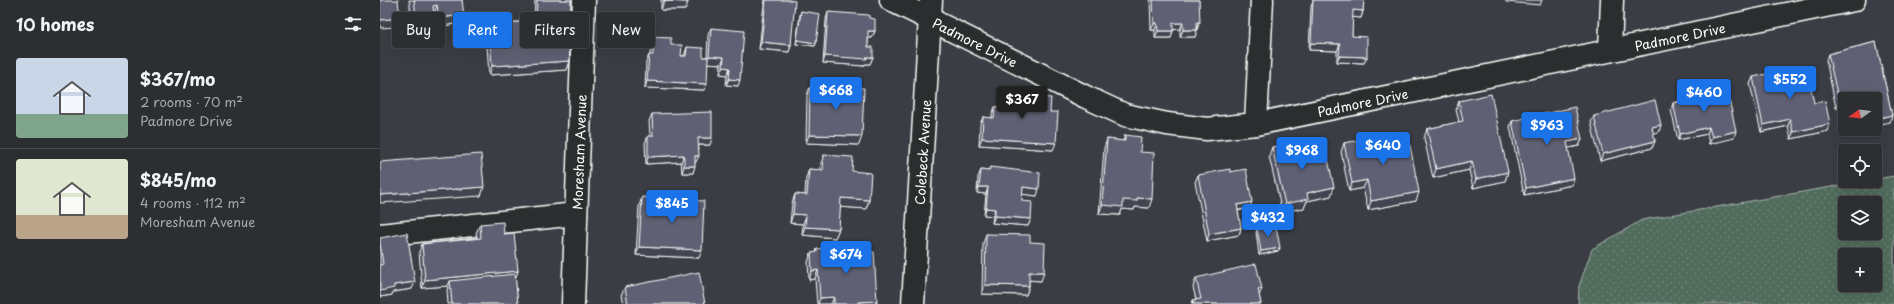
<!DOCTYPE html>
<html lang="en">
<head>
<meta charset="utf-8">
<style>
	:root { --surface:#2c2e32; --page:#34363a; --text:#f1f3f6; --muted:#a6a8ac; --line:#484a4d; --accent:#1a73e8 }
	body { margin:0; font-family:"Playpen Sans",sans-serif; background:var(--page); color:var(--text); height:100vh; display:flex; flex-direction:column; font-size:15px; white-space:nowrap }
	* { box-sizing:border-box; margin:0 }
	p { font-size:13px; color:var(--muted) }
	.icon { flex:none; width:22px; height:22px; fill:none; stroke:currentColor; stroke-width:2; stroke-linecap:round; stroke-linejoin:round }
	.map { position:relative; flex:1; overflow:hidden }
	.panel { display:flex; flex-direction:column; background:var(--surface); width:380px }
	.panel>* { flex:none }
	.hud { position:absolute; left:12px; top:12px; width:380px; height:36px; display:flex; gap:8px }
	.needle { width:26px; rotate:256deg }
	.buttons { position:absolute; left:1458px; top:92px; display:grid; gap:8px }
	.buttons a { display:grid; place-items:center; width:44px; height:44px; border-radius:4px; background:var(--surface); box-shadow:0 4px 16px #0002,0 0 0 1px var(--line); font-size:20px }
	.price { position:absolute; translate:-50% -34px; padding:0 9px; border-radius:4px; background:var(--accent); color:#fff; font-size:13px; line-height:26px; filter:drop-shadow(0 1px 2px #0008) }
	.price::after { content:''; position:absolute; left:50%; top:24px; width:12px; height:9px; margin-left:-6px; background:inherit; clip-path:polygon(0 0,100% 0,50% 100%) }
	.price.active { background:#222; color:#fff }
	ul { padding:0; list-style:none }
	li { display:flex; align-items:center; gap:12px; height:100px; padding:0 16px }
	li+li { border-top:1px solid var(--line) }
	li span { display:grid; place-items:center; flex:none; width:112px; height:80px; border-radius:4px; color:#555 }
	li>.icon { margin-inline-start:auto }
	span .icon { width:48px; height:48px; fill:#fffc; stroke-width:1 }
	li b { font-size:17px }
	h2 { display:flex; justify-content:space-between; align-items:center; height:48px; padding:0 16px; font-size:17px }
	.tag { padding:0 14px; border-radius:4px; background:var(--surface); box-shadow:0 4px 16px #0002,0 0 0 1px var(--line); font-size:14px; line-height:36px }
	.tag.active { background:var(--accent); color:#fff }
	main { display:flex; flex:1; min-height:0 }
	.map>svg:first-child { display:block }
	.park { fill:url(#park-dots); stroke:#a8b6ae; fill-rule:evenodd }
	.lines { fill:none; stroke-linecap:round; stroke-linejoin:round }
	.street-casing { stroke:#fff; stroke-width:25 }
	.street { stroke:#2a2d2e; stroke-width:22 }
	.wall { fill:#515363; stroke:#fff }
	.shaded-wall { fill:#424450; stroke:#fff }
	.building { fill:#5e6173; stroke:#fff }
	.labels { text-anchor:middle; dominant-baseline:central; stroke-width:3; stroke-linejoin:round; paint-order:stroke }
	.street-label { font-size:13px; fill:#fff; stroke:#2a2d2e }
</style>
</head>
<body>
<main>
<section class="panel">
<h2>10 homes<svg class="icon" aria-label="filters" viewBox="0 0 24 24"><path d="M4 7h16M4 17h16"/><circle cx="9" cy="7" r="2"/><circle cx="15" cy="17" r="2"/></svg></h2>
<ul>
<li><span style="background:linear-gradient(#c9d6e8 70%,#7fa58c 0)"><svg class="icon" aria-label="home" viewBox="0 0 24 24"><path d="M3 11l9-7 9 7M6 9v11h12V9"/></svg></span><div><b>$367/mo</b><p>2 rooms · 70 m²</p><p>Padmore Drive</p></div></li>
<li><span style="background:linear-gradient(#dfe7d0 70%,#b9a48a 0)"><svg class="icon" aria-label="home" viewBox="0 0 24 24"><path d="M3 11l9-7 9 7M6 9v11h12V9"/></svg></span><div><b>$845/mo</b><p>4 rooms · 112 m²</p><p>Moresham Avenue</p></div></li>
</ul>
</section>
<div class="map">
<svg width="1514" height="304" viewBox="0 0 1514 304">
	<defs>
		<pattern id="park-dots" width="8" height="8" patternUnits="userSpaceOnUse"><rect width="8" height="8" fill="#516c5c"/><path d="M2 2h.1M6 6h.1" fill="none" stroke="#6b8274" stroke-width="1.8" stroke-linecap="round"/></pattern>
	</defs>
	<rect width="100%" height="100%" fill="#3a3d43"/>
	<filter id="ink" filterUnits="userSpaceOnUse"><feTurbulence type="fractalNoise" baseFrequency=".025" numOctaves="2"/><feDisplacementMap in="SourceGraphic" scale="8" xChannelSelector="R" yChannelSelector="G"/><feConvolveMatrix kernelMatrix="1 2 1 2 8 2 1 2 1" color-interpolation-filters="sRGB"/></filter>
	<g filter="url(#ink)">
		<!-- park -->
		<path class="park" d="M1514,176V304H1198L1199,286L1212,249L1262,220ZM1465,203H1495V233H1465ZM1465,255H1495V285H1465Z"/>
		<g class="lines">
			<defs>
				<g id="street">
					<path id="s1" d="M511,0L706,97L745,115L787,124L827,129L876,124L1474,0"/>
					<path d="M1230,50L1232,0"/>
					<path d="M876,124L882,0"/>
					<path d="M0,235L196,214"/>
					<path id="s2" d="M193,304L204,0"/>
					<path id="s3" d="M533,304L551,0"/>
				</g>
			</defs>
			<!-- street casing -->
			<use href="#street" class="street-casing"/>
			<!-- street -->
			<use href="#street" class="street"/>
		</g>
		<!-- wall -->
		<path class="wall" d="M29,0H82L81,23L56,27L55,19L52,31L34,33Z
			M155,0H191L190,37L189,40L190,61L187,70L109,75L106,32L109,24L154,21Z
			M281,0H308V2L305,10H281Z
			M385,0H409L411,45L409,52L379,49L384,4Z
			M770,0H819L817,30L815,37H800V29L793,30L791,38H775V30H771Z
			M933,0H984L983,11L981,18L972,17V36L987,57L984,63L957,62V51L929,50L931,7Z
			M421,11L436,43L435,46L416,44L420,15Z
			M448,12L489,18L495,31L492,38H488V47L493,57L490,64H485L484,66L443,63L446,19Z
			M331,28L358,86L346,85L347,75L340,74L341,64L327,63L324,90L265,88L266,62L269,55H270L271,44L273,37L291,45L301,56H304L307,47L323,57H327L328,35Z
			M1496,42L1512,115L1510,122L1495,125V99H1465V113L1464,107L1456,108L1446,60L1448,54Z
			M1373,77L1434,103L1448,131L1411,139L1408,126L1381,132L1370,84Z
			M430,87L479,145L426,143L427,95Z
			M1303,91L1327,99L1354,138L1329,144L1327,134L1298,140L1291,110L1293,103L1301,101L1300,98Z
			M622,95L670,112L673,150L599,145L600,124L603,117L612,118V114L615,107H619L620,102Z
			M1079,101L1128,172L1125,181L1093,188L1089,170L1053,178L1044,138L1047,129L1079,122L1076,110Z
			M272,114L330,145H319L316,162H315L313,173H302L301,162L266,164L265,143L268,136H270L269,121Z
			M1214,116L1279,132L1273,133L1275,141L1272,148L1220,161L1211,122Z
			M1132,121L1202,139L1199,146L1188,148L1192,185L1144,195L1130,127Z
			M745,135L760,152L769,208L755,207L754,210L742,209L740,215L719,214L724,148L727,139L743,141Z
			M964,143H1013L1036,201L988,210L983,188L969,191L961,152Z
			M892,147L919,152L951,196L927,201L924,208L902,212L889,156Z
			M444,155L472,171L489,200L486,209L460,207L459,229L455,238L422,235L423,224L410,223L412,203L415,194L425,195L426,178L429,169L440,170L441,163Z
			M610,167L657,196L642,194V201L651,219L648,226L612,223L613,216L604,215L606,194L597,193L598,177L601,170L608,171Z
			M818,175L869,208L858,211L861,228L859,235L827,241L815,182Z
			M262,197L319,258L256,255L259,206Z
			M100,224L124,234L138,271L135,278L138,304H68L67,290L68,286L42,288L39,252L42,244L97,238L96,233Z
			M877,229L900,248L898,251L879,255L876,232Z
			M606,234L650,242L661,281L649,280V286L646,295L602,294L603,243Z
			M0,238L32,289L13,292L12,295L0,297Z
			M437,249L475,254L496,304H437L435,279L429,280L428,262L431,253H436Z
			M816,278L879,295L881,304H812L813,300H816L813,287Z
			M245,287L325,304H243L241,295Z"/>
		<!-- shaded-wall -->
		<path class="shaded-wall" d="M1126,0H1162L1160,5L1126,2Z
			M284,1L308,2L305,10H281Z
			M57,5L54,14L53,6Z
			M973,10L983,11L981,18L970,17Z
			M84,15L81,23L56,27L59,18Z
			M20,18L16,27L0,28V20Z
			M55,22L52,31L34,33L37,24Z
			M817,22H820L817,29Z
			M777,23L775,30H771L774,24Z
			M793,23H803L800,29L791,30Z
			M803,30H817L815,37H800Z
			M488,31H495L492,38H486Z
			M778,31H793L791,38H775Z
			M417,40L436,43L435,46L416,44Z
			M381,42L411,45L409,52L379,49Z
			M931,43L960,44L957,51L929,50Z
			M329,56L344,57L341,64L326,63Z
			M445,56L486,57H493L490,64H485L484,66L443,63Z
			M959,56L987,57L984,63L957,62Z
			M190,61L187,70L109,75L112,66Z
			M343,67L350,68L347,75L340,74Z
			M349,79L360,80L358,86L346,85Z
			M267,81L327,84L324,90L265,88Z
			M1465,100V103L1464,107L1456,108L1459,102Z
			M1512,115L1510,122L1495,125V119Z
			M1410,119L1408,126L1381,132L1383,125Z
			M1450,124L1448,131L1411,139L1413,132Z
			M1281,125L1279,132L1269,134L1272,127Z
			M1329,127L1327,134L1298,140L1300,134Z
			M1356,131L1354,138L1329,144L1332,137Z
			M429,135L482,136L479,145L426,143Z
			M318,138H332L330,145H316Z
			M602,138L676,143L673,150L599,145Z
			M1202,139L1199,146L1184,149L1187,142Z
			M1275,141L1272,148L1220,161L1223,154Z
			M304,155L301,162L266,164L268,157Z
			M315,156H319L316,162L313,163Z
			M1092,161L1089,170L1053,178L1056,169Z
			M304,166H315L313,173H302Z
			M1128,172L1125,181L1093,188L1096,179Z
			M1194,178L1192,185L1144,195L1146,188Z
			M987,180L983,188L969,191L972,183Z
			M104,187L101,196L0,203V195Z
			M599,187H608L606,194L597,193Z
			M643,187L659,189L657,196L640,194Z
			M954,187L951,196L927,201L924,208L902,212L905,204L927,193Z
			M1039,192L1036,201L988,210L991,201Z
			M461,198L489,200L486,209L458,207Z
			M757,198L772,199L769,208L755,207L754,210L742,209L740,215L719,214L722,205L743,200Z
			M872,202L869,208L854,211L857,205Z
			M606,208L615,209L613,216L604,215Z
			M413,214L426,215L423,224L410,223Z
			M615,216L651,219L648,226L612,223Z
			M425,227L459,229L455,238L422,235Z
			M861,228L859,235L827,241L829,234Z
			M259,247L322,250L319,258L256,255Z
			M900,248L898,251L879,255L881,251Z
			M438,270L435,279L429,280L432,271Z
			M138,271L135,279L70,281L68,286L42,288L45,280Z
			M649,272H664L661,281L646,280Z
			M35,282L32,289L13,292L12,295L0,297V291L14,285Z
			M605,285L649,286L646,295L602,294Z
			M878,289H882L878,298Z
			M454,297L451,304H438L440,298Z
			M497,301L496,304H477L478,302Z"/>
		<!-- building -->
		<path class="building" d="M0,0H18L20,18L0,20Z
			M34,0H82L84,15L59,18L57,5L53,6L55,22L37,24Z
			M157,0H191L190,37H189L187,19L156,21Z
			M284,0H308V2L284,1Z
			M386,0H409L415,1L411,45L381,42Z
			M773,0H819L820,22H817V30H803V23H793V31H778L777,23L774,24Z
			M933,0H984L983,11L973,10L972,36L987,37V57L959,56L960,44L931,43Z
			M421,11L440,14L436,43L417,40Z
			M448,12L489,15V18L495,19V31H488V47H493V57H486L487,59L445,56Z
			M187,19L190,61L112,66L109,24Z
			M331,28L364,31L360,80L349,79L350,68L343,67L344,57L329,56Z
			M273,37L291,38V45H302L301,56H306L307,47L323,48V57H328L327,84L267,81L269,55H273Z
			M1496,42L1512,115L1495,119V99H1465V100L1459,102L1448,54Z
			M1426,66L1434,103L1445,101L1450,124L1413,132L1410,119L1383,125L1373,77Z
			M1324,86L1327,99L1348,94L1356,131L1332,137L1329,127L1300,134L1293,103L1305,101L1303,91Z
			M430,87L484,88L482,136L429,135Z
			M1111,94L1128,172L1096,179L1092,161L1056,169L1047,129L1083,121L1079,101Z
			M622,95L671,98L670,112H678L676,143L602,138L603,117L614,118L615,107H621Z
			M1275,100L1281,125L1272,127L1275,141L1223,154L1214,116Z
			M1195,107L1202,139L1187,142L1194,178L1146,188L1132,121Z
			M332,112V138H318L319,156H315V166H304V155L268,157V136H273L272,114Z
			M1011,134L1013,143L1029,140L1039,192L991,201L987,180L972,183L964,143Z
			M745,135L761,137L760,152L774,153L772,199L757,198V201L743,200V207L722,205L727,139L745,141Z
			M917,142L919,152L945,146L954,187L927,193L928,199L905,204L892,147Z
			M101,154L104,187L0,195V162Z
			M444,155L473,157L472,171L491,173L489,200L461,198L459,229L425,227L426,215L413,214L415,194L427,195L429,169L443,170Z
			M610,167L660,173L659,189L643,187L642,201L652,202L651,219L615,216V209L606,208L608,187H599L601,170L609,171Z
			M850,169V172L866,169L872,202L857,205L861,228L829,234L818,175Z
			M262,197L324,201L322,250L259,247Z
			M123,222L124,234L134,233L138,271L45,280L42,244L101,238L100,224Z
			M896,226L900,248L881,251L877,229Z
			M27,233L35,282L14,285V288L0,291V265L3,264L0,243V238Z
			M606,234L650,235V242L665,243L664,272H649V286L605,285Z
			M474,244L475,254L494,252L497,301L478,302V304H454V297L440,298L438,270L432,271L431,253L437,252V249Z
			M876,264L882,289H878L881,304H814L813,300L821,299L816,278Z
			M319,272L325,304H248L245,287Z
			M135,274L138,304H72L70,281Z"/>
	</g>
	<g class="labels">
		<!-- street labels -->
		<g class="street-label">
			<text stroke="none"><textPath href="#s1" startOffset="826">Padmore Drive</textPath></text>
			<text stroke="none"><textPath href="#s1" startOffset="94">Padmore Drive</textPath></text>
			<text stroke="none"><textPath href="#s1" startOffset="502">Padmore Drive</textPath></text>
			<text stroke="none"><textPath href="#s2" startOffset="152">Moresham Avenue</textPath></text>
			<text stroke="none"><textPath href="#s3" startOffset="152">Colebeck Avenue</textPath></text>
		</g>
	</g>
</svg>
<div class="buttons">
<a><svg class="needle" viewBox="-14 -14 28 28"><path d="M0-13l5 13h-10z" fill="#e53935"/><path d="M0 13l5-13h-10z" fill="#a6a8ac"/></svg></a>
<a><svg class="icon" aria-label="locate" viewBox="0 0 24 24"><circle cx="12" cy="12" r="6"/><path d="M12 2v4M12 18v4M2 12h4M18 12h4"/></svg></a>
<a><svg class="icon" aria-label="layers" viewBox="0 0 24 24"><path d="M12 4l9 5-9 5-9-5zM3 14l9 5 9-5"/></svg></a>
<a>+</a>
</div>
<b class="price" style="left:1410px;top:100px">$552</b>
<b class="price" style="left:456px;top:111px">$668</b>
<b class="price" style="left:1324px;top:113px">$460</b>
<b class="price active" style="left:642px;top:120px">$367</b>
<b class="price" style="left:1167px;top:146px">$963</b>
<b class="price" style="left:1003px;top:166px">$640</b>
<b class="price" style="left:922px;top:171px">$968</b>
<b class="price" style="left:292px;top:224px">$845</b>
<b class="price" style="left:888px;top:238px">$432</b>
<b class="price" style="left:466px;top:275px">$674</b>
<div class="hud">
<a class="tag">Buy</a>
<a class="tag active">Rent</a>
<a class="tag">Filters</a>
<a class="tag">New</a>
</div>
</div>
</main>
</body>
</html>
